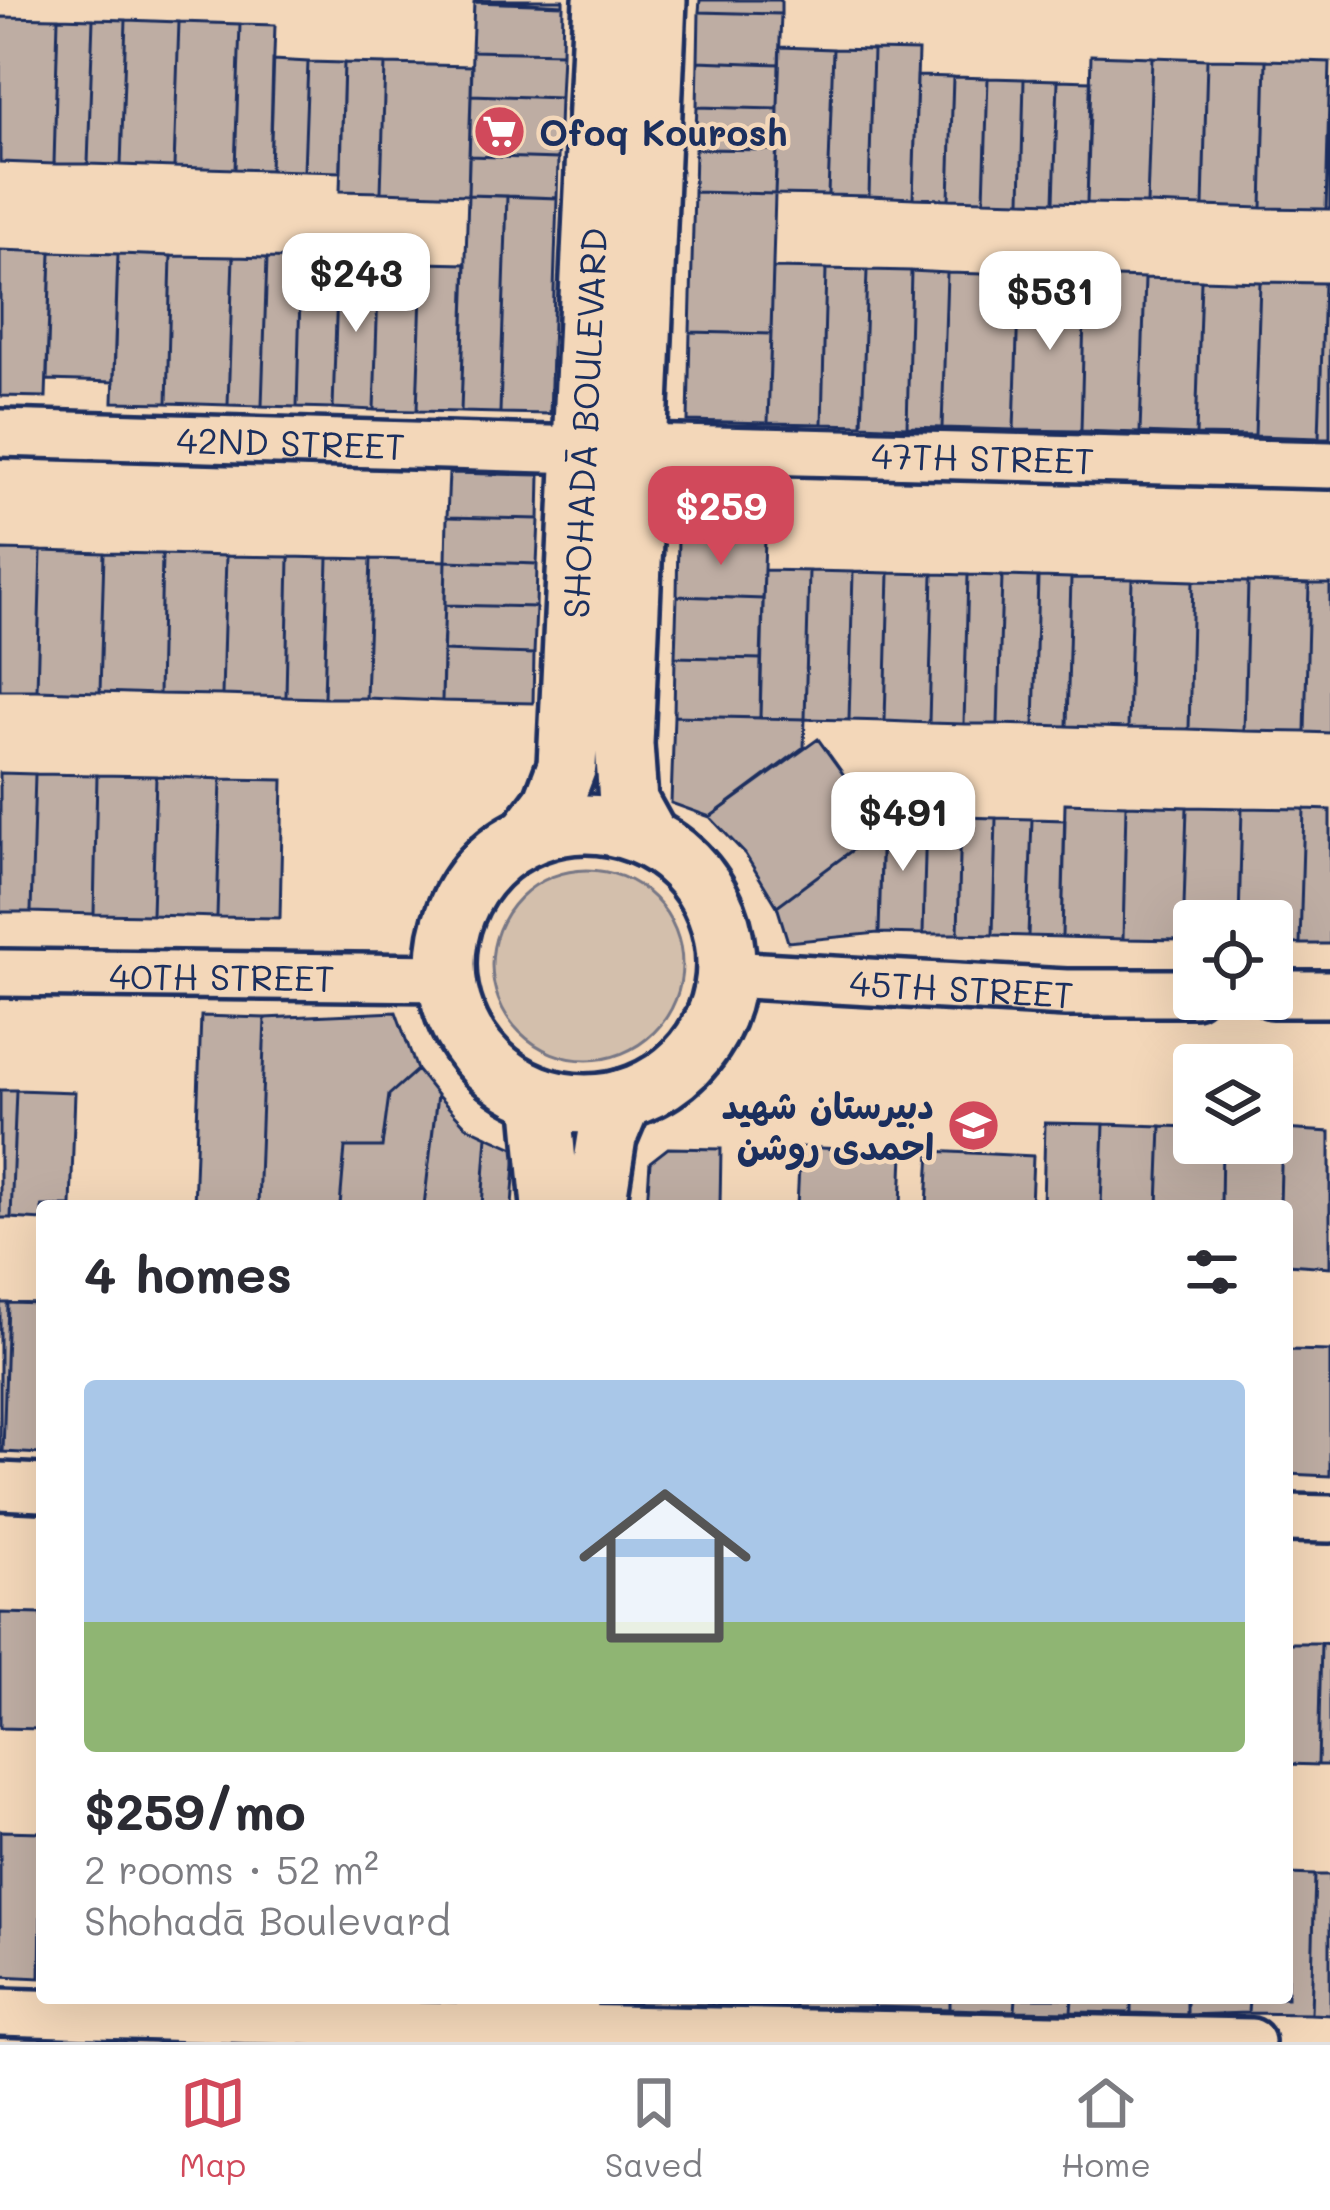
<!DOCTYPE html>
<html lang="en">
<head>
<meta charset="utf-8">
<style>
	:root { --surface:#fff; --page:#f7f7f7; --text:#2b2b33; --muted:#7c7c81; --line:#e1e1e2; --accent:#d1495b }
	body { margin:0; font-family:Mali,"Playpen Sans Arabic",sans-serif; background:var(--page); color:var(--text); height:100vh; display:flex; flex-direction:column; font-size:45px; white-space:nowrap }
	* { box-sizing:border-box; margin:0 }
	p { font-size:39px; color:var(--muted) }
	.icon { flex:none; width:66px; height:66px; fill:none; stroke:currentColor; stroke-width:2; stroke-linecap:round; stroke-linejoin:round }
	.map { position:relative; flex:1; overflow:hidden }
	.panel { position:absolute; left:36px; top:1200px; width:1257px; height:804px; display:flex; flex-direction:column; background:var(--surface); border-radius:12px; box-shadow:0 12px 48px #0002 }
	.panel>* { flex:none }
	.fabs { position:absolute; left:1173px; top:900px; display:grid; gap:24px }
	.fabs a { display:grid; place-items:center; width:120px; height:120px; border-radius:12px; background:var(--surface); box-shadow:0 12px 48px #0002; font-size:60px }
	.price { position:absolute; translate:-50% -102px; padding:0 27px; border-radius:24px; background:#fff; color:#222; font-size:39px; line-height:78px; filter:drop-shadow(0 3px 6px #0008) }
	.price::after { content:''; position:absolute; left:50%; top:72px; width:36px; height:27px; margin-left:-18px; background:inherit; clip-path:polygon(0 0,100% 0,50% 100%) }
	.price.on { background:var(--accent); color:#fff }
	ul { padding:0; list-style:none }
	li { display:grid; align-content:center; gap:24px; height:636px; padding:0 48px }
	li span { display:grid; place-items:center; height:372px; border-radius:12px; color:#555 }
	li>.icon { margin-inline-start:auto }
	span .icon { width:216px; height:216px; fill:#fffc; stroke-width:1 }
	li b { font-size:51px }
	h2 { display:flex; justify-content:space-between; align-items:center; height:144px; padding:0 48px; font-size:51px }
	.menu { display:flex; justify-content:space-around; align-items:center; height:168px; border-top:3px solid var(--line); background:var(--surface); font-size:33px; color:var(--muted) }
	.menu a { display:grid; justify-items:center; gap:6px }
	.menu .on { color:var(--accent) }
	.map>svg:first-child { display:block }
	.green { fill:#d3bfac; stroke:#777785; stroke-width:3 }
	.building { fill:#beada3; stroke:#1b2f5e; stroke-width:3 }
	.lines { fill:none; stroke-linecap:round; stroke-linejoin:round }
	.minor-casing { stroke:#1b2f5e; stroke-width:54 }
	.major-casing { stroke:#1b2f5e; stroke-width:66 }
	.minor { stroke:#f3d7b9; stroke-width:45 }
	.major { stroke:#f3d7b9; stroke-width:57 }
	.labels { text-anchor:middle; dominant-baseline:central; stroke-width:9; stroke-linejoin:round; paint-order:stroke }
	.poi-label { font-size:36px; font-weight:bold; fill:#1b2f5e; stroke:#f3d7b9; text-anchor:start }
	.street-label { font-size:36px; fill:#1b2f5e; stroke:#f3d7b9 }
</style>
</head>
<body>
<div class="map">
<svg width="1330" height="2042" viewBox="0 0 1330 2042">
	<rect width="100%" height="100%" fill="#f3d7b9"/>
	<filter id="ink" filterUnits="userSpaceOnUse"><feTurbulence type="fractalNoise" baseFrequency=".00833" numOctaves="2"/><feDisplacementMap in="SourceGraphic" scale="24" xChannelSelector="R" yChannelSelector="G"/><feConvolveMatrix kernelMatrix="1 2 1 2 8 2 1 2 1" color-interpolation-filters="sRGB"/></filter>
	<g filter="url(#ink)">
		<!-- green -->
		<path class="green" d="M492 965a95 95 0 1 1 190 0a95 95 0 1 1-190 0Z"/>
		<!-- building -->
		<path class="building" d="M474,0H563V5Z
			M700,0H781V14L699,12Z
			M474,2L563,5L562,53L472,51Z
			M699,12L781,14L779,64L698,61Z
			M0,17L58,18L54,164L0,162Z
			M58,18L93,19L88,164H54Z
			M93,19L126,20L121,165L88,164Z
			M126,20L179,22L174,167L121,165Z
			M179,22L240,24L235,169L174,167Z
			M240,24L275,25L270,170L235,169Z
			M780,47L833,49L828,195L775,194Z
			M833,49L873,50L869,196L828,195Z
			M873,50L918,51L913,198L869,196Z
			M472,51L562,53L560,98L471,95Z
			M1091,55L1152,57L1147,204L1087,203Z
			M1152,57L1207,59L1203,206L1147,204Z
			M1207,59L1266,60L1262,208L1203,206Z
			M273,60L308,62L304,171L270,170Z
			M1266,60L1330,62L1326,209L1262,208Z
			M698,61L779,64L778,109L697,107Z
			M308,62L344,63L341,172L304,171Z
			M344,63L385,64L381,192L340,191Z
			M385,64L472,66L468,195L381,192Z
			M917,76L953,77L949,199L913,198Z
			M953,77L988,78L984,200L949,199Z
			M988,78L1024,79L1021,201L984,200Z
			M1024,79L1058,80L1054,202L1021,201Z
			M1058,80L1091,81L1087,203L1054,202Z
			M471,95L560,98L558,159L469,156Z
			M697,107L778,109L777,150L695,149Z
			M1329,115H1330V209H1326Z
			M695,149L777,150L775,194L694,192Z
			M469,156L558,159L557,198L468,195Z
			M694,192L775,194L771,334L690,332Z
			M468,195L507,196L500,413L461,412Z
			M507,196L557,198L550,414L500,413Z
			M0,250L51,252L46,397L0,396Z
			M51,252L118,254L114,382L47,380Z
			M118,254L171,256L167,403L113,402Z
			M171,256L233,257L228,405L167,403Z
			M233,257L267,258L262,406L228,405Z
			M267,258L301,259L297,407L262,406Z
			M301,259L338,260L333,408L297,407Z
			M338,260L379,261L374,410L333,408Z
			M379,261L422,263L417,411L374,410Z
			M422,263L466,264L461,412L417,411Z
			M773,268L826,269L822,424L768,423Z
			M826,269L867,270L862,425L822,424Z
			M867,270L911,271L907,427L862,425Z
			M911,271L947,273L942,428L907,427Z
			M947,273L1019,275L1014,430L942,428Z
			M1019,275L1085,276L1081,431L1014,430Z
			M1085,276L1145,278L1140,433L1081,431Z
			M1145,278L1201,280L1196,435L1140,433Z
			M1201,280L1260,282L1255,436L1196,435Z
			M1260,282L1324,283L1319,438L1255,436Z
			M1324,283H1330V438H1319Z
			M690,332L771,334L768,423L688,421Z
			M449,473L540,475L539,519L447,517Z
			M680,477L766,479L765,539L678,537Z
			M447,517L539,519L537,564L446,561Z
			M678,537L765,539L763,599L677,596Z
			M0,550L41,551L37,690H0Z
			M41,551L104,553L100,692L37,690Z
			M104,553L162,554L159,694L100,692Z
			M162,554L226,556L222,695L159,694Z
			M226,556L289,557L286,697L222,695Z
			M289,557L328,558L324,698L286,697Z
			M328,558L371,559L366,698H324Z
			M371,559L446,561L442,701L366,698Z
			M446,561L537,564L536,607L445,605Z
			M764,570L809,571L805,719L760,718Z
			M809,571L853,572L849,720L805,719Z
			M853,572L889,573L885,721L849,720Z
			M889,573L933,574L929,723L885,721Z
			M933,574L968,575L964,724L929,723Z
			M968,575L1002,576L998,724H964Z
			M1002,576L1038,577L1034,725L998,724Z
			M1038,577L1071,578L1067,726L1034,725Z
			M1071,578L1132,579L1128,728L1067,726Z
			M1132,579L1193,581L1189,729L1128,728Z
			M1193,581L1248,582L1244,731L1189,729Z
			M1248,582L1309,584L1305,732L1244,731Z
			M1309,584H1330V733L1305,732Z
			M677,596L763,599L761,659L675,657Z
			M445,605L536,607L534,654L443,651Z
			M443,651L534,654L533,703L442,701Z
			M675,657L761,659L760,718L674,716Z
			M674,716L805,719L804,747L710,817L671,803Z
			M818,739L882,828L777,906L745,854L710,817Z
			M0,773L35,774L31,912H0Z
			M35,774L97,775L94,914L31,912Z
			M97,775L156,776L152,915L94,914Z
			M156,776L221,779L217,917L152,915Z
			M221,779L283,780L280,918L217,917Z
			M1065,803L1126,805L1123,939L1062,937Z
			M1126,805L1187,807L1183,940L1123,939Z
			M1187,807L1242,808L1239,921H1194V940H1183Z
			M1242,808L1304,809L1300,944L1272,943V921H1239Z
			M1304,809L1330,810V944H1300Z
			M882,815L926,816L923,934L879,933Z
			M926,816L961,817L958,934H923Z
			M961,817L996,818L993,935L958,934Z
			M996,818L1032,819L1028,936L993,935Z
			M1032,819L1065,820L1062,937L1028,936Z
			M882,828L879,933L788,942L777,906Z
			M396,1012L417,1070L389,1095L382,1147H345L340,1206H258L265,1018Z
			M201,1016L265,1018L258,1206H194Z
			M417,1070L437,1095L424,1206H340L345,1147H382L389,1095Z
			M0,1090H16L11,1218H0Z
			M16,1090L75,1092L71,1206H42V1220L11,1218Z
			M437,1095L466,1126L487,1136L482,1206H424Z
			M1045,1123L1104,1124L1101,1206H1043Z
			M1104,1124L1161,1126L1158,1206H1101Z
			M1161,1126L1194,1127V1143H1222L1221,1206H1158Z
			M1272,1129H1282L1280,1206H1221L1222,1143H1272Z
			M1282,1129L1330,1132V1267L1287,1264V1206H1280Z
			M487,1136L516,1149L512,1206H482Z
			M800,1147L903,1152L901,1206H797Z
			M668,1148L721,1149L720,1206H647L650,1162Z
			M930,1151L1033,1156L1031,1206H927Z
			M0,1303H8L3,1452H0Z
			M8,1303L42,1304V1454L3,1452Z
			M1287,1350L1330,1351V1476L1287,1474Z
			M0,1613L42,1614V1729L0,1728Z
			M1287,1643H1321L1318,1765L1287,1764Z
			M1321,1643L1330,1644V1765H1318Z
			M0,1831L42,1832L40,1978L0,1976Z
			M1287,1874L1315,1875L1311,2014L1248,2013L1249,1998H1287Z
			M1315,1875H1330V2015L1311,2014Z
			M622,1998H712V2005L622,2004Z
			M712,1998H795V2008L712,2005Z
			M795,1998H874V2007L795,2008Z
			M874,1998H950V2009L874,2007Z
			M950,1998H1016L1015,2011L950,2009Z
			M1016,1998H1072L1071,2012L1015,2011Z
			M1072,1998H1131V2013L1071,2012Z
			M1131,1998H1187V2015L1131,2013Z
			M1187,1998H1249L1248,2013L1187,2015Z"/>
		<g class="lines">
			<defs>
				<g id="minor">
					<path id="s1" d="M0,433L583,450"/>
					<path id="s2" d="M638,448L1330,465"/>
					<path id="s3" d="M0,973L445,978"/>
					<path id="s4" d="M728,974L1066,993H1194"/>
					<path d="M1272,994H1330"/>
					<path d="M0,1486L42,1488"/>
					<path d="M1287,1518L1330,1519"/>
					<path d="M0,2012L524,2028"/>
					<path d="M567,2028L1251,2042"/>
				</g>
				<g id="major">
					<circle cx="586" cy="964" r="140"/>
					<path id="s5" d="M529,835L553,803L567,766L603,0"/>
					<path d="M648,837L628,801L624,744L657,0"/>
					<path d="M541,1097L551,1206"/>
					<path d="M596,1206L607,1137L623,1099"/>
					<path d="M523,2042L525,1998"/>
					<path d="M566,2042L568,1998"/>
				</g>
			</defs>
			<!-- minor casing -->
			<use href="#minor" class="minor-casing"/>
			<!-- major casing -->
			<use href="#major" class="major-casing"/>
			<!-- minor -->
			<use href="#minor" class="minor"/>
			<!-- major -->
			<use href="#major" class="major"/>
		</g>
	</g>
	<!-- icons -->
	<defs>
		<symbol id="supermarket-disc" viewBox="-11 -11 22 22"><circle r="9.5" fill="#d1495b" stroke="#f3d7b9"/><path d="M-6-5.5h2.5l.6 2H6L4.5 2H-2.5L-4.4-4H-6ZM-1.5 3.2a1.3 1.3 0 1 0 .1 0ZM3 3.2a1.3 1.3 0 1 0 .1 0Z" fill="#fff"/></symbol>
		<symbol id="school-disc" viewBox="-11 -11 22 22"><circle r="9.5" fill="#d1495b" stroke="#f3d7b9"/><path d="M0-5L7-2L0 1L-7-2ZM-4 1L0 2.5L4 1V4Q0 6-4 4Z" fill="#fff"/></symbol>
	</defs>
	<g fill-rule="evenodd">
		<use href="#supermarket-disc" x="470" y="102" width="59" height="59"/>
		<use href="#school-disc" x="944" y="1096" width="59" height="59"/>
	</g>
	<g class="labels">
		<!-- poi labels -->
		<g class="poi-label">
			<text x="539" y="131">Ofoq Kourosh</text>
			<text x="934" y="1104" text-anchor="end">دبیرستان شهید<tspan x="934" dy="41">احمدی روشن</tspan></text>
		</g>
		<!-- street labels -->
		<g class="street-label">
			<text stroke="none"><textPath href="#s5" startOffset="423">SHOHADĀ BOULEVARD</textPath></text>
			<text stroke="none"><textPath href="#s1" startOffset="291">42ND STREET</textPath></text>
			<text stroke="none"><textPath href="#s2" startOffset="345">47TH STREET</textPath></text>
			<text stroke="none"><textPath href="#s3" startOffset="222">40TH STREET</textPath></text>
			<text stroke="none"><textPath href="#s4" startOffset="234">45TH STREET</textPath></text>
		</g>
	</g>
</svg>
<div class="fabs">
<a><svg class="icon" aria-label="locate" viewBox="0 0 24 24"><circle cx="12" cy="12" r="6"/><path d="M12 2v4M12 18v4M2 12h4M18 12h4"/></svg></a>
<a><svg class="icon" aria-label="layers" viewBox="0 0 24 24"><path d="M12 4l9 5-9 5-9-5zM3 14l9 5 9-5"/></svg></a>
</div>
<b class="price" style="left:356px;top:335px">$243</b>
<b class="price" style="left:1050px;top:353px">$531</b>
<b class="price on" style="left:721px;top:568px">$259</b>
<b class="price" style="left:903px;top:874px">$491</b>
<section class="panel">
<h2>4 homes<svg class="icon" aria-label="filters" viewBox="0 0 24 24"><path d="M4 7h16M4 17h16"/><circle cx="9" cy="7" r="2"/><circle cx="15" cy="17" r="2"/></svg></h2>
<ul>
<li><span style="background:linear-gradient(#a9c7e8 65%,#8fb573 0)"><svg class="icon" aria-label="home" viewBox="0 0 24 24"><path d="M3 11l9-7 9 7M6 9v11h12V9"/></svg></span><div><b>$259/mo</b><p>2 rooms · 52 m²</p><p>Shohadā Boulevard</p></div></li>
</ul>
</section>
</div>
<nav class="menu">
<a class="on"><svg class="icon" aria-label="map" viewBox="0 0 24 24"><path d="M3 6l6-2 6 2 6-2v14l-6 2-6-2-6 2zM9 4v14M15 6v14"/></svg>Map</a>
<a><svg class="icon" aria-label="saved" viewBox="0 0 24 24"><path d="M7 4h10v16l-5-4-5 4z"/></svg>Saved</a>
<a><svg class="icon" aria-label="home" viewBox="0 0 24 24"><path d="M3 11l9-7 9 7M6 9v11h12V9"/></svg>Home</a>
</nav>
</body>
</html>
